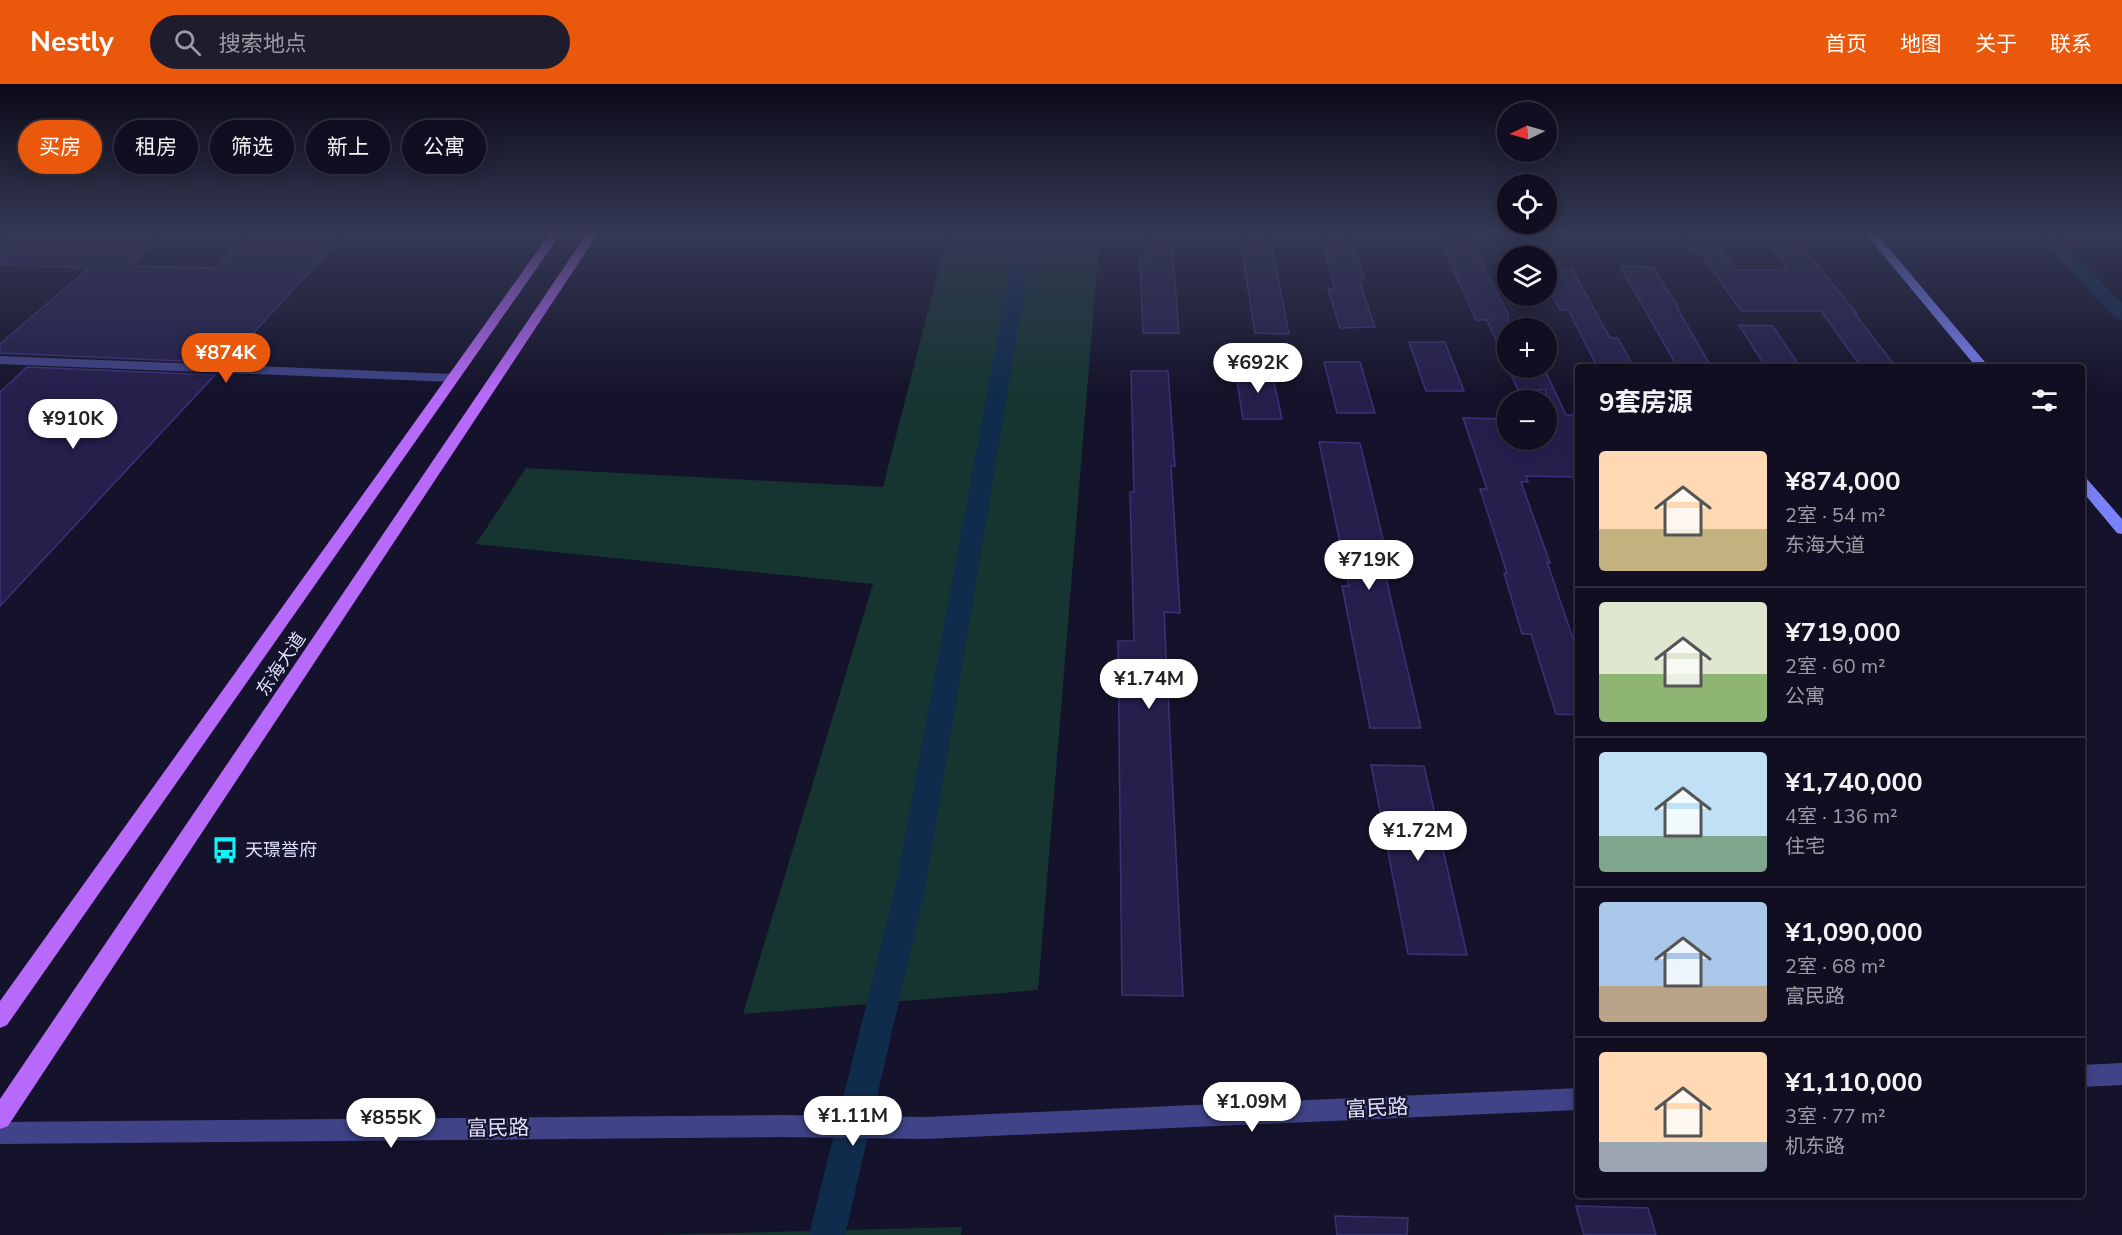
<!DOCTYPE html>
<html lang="zh">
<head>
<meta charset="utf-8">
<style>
	:root { --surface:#100e20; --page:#1e1c2d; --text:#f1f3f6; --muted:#9c9ca5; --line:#302e3e; --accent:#ea580c }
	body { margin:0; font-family:"Nunito Sans","Noto Sans SC",sans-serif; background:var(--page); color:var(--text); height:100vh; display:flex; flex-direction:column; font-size:22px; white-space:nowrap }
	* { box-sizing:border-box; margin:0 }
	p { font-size:20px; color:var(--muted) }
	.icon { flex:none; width:33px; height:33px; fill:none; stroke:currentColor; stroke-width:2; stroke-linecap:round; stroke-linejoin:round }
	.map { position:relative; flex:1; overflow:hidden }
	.side { position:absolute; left:1575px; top:280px; width:510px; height:834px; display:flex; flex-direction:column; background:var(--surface); border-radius:6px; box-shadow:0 3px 15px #0003,0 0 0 2px var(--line) }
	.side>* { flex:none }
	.hud { position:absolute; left:18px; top:36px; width:570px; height:54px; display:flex; gap:12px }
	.needle { width:39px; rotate:265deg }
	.tools { position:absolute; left:1497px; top:18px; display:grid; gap:12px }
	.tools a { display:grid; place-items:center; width:60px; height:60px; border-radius:50%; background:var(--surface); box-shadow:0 3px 15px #0003,0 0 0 2px var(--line); font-size:30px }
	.price { position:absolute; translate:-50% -51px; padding:0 14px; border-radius:21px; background:#fff; color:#222; font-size:20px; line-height:39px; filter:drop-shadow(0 2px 3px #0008) }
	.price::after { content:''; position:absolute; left:50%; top:36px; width:18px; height:14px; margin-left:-9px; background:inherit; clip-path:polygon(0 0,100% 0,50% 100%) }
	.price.on { background:var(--accent); color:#fff }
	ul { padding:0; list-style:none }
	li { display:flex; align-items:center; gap:18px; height:150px; padding:0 24px }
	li+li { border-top:2px solid var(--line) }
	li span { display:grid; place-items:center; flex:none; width:168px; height:120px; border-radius:6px; color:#555 }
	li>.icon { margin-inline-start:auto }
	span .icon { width:72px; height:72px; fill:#fffc; stroke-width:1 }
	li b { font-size:26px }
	h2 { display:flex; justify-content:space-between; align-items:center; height:72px; padding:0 24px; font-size:26px }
	.chip { padding:0 21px; border-radius:27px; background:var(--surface); box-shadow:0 3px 15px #0003,0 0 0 2px var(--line); font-size:21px; line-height:54px }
	.chip.on { background:var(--accent); color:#fff }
	header { display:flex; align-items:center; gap:36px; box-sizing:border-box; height:84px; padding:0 30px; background:var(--accent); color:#fff }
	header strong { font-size:28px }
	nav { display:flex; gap:33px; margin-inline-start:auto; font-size:21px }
	.search { width:420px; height:54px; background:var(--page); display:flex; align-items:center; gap:15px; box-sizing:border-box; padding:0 21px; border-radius:33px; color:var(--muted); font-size:22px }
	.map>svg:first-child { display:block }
	.green { fill:#163531 }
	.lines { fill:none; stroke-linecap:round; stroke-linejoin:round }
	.canal { fill:#102c4d; fill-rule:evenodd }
	.building { fill:#251f4c; stroke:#3a3377; stroke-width:1.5 }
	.minor { fill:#404388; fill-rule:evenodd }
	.tertiary { fill:#404388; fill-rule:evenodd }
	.secondary { fill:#7a82f9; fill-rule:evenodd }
	.primary { fill:#b76af9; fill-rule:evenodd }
	.labels { text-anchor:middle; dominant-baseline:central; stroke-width:4.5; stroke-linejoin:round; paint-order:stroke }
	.street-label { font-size:18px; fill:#dfdffe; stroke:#15132b }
	.poi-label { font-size:18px; fill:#dfdffe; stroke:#15132b; text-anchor:start }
	.near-street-label { font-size:21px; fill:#dfdffe; stroke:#15132b }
</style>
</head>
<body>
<header>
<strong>Nestly</strong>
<div class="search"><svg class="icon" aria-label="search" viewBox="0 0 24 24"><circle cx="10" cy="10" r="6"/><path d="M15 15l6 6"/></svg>搜索地点</div>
<nav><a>首页</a><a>地图</a><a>关于</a><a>联系</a></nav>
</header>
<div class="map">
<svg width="2122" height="1151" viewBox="0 0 2122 1151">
	<rect width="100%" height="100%" fill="#15132b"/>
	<!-- green -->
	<path class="green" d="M948,148H1100L1038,906L743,930L873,500L476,460L526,384L883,403Z
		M962,1143L961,1151H659Z"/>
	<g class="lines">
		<!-- canal -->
		<path class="canal" d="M1017,148H1034L925,805L845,1151H809L895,805Z
			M2036,148H2054L2122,219V236L2115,234Z"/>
	</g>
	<!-- building -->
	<path class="building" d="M10,148H166L129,182L215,184L251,148H346L226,279L0,269V260L89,184L0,181V156Z
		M1145,148H1171L1179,249H1143L1140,175H1146Z
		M1239,148H1269L1289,250L1255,249Z
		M1319,148H1349L1365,195H1359L1375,243L1340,244L1328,205H1335Z
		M1511,148H1542L1562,185H1572L1610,254H1618L1634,284H1598L1568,226H1560L1546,200V170L1521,169Z
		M1678,148H1709L1736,186H1788L1760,148H1790L1857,230H1855L1897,284H1862L1821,227H1741L1699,167H1691Z
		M1439,153H1469L1508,230V283L1487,236H1476Z
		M1620,182L1653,183L1679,224H1677L1712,284H1678Z
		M1739,241L1773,242L1801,284H1766Z
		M1409,258H1445L1464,307H1426Z
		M1324,278H1360L1375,329H1337Z
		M27,283L215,291L0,522V308Z
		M1235,284H1271L1282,335H1243Z
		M1508,284H1544L1566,331H1578V393L1526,392L1528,398H1521L1550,479L1547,478L1578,569V631L1556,630L1531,550H1522L1504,489H1507L1480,405H1487L1463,334L1508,335V356H1546V306H1518Z
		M1131,287H1168L1175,382H1171L1180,529L1164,528L1183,912L1122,911L1118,557H1134L1130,408H1134Z
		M1319,358L1360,359L1386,468H1380L1421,644H1370L1342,502H1349Z
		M1371,681L1424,682L1467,871L1408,870Z
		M1576,1122L1648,1124L1656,1151H1584Z
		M1335,1132L1408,1134L1407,1151H1337Z"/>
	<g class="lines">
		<!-- minor -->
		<path class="minor" d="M0,272L454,290L460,294L454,298L0,280Z"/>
		<!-- tertiary -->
		<path class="tertiary" d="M2122,979V1001L2082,1003V981Z
			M1578,1004V1026L925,1055L781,1053L0,1060V1038L781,1031L925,1033Z"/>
		<!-- secondary -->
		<path class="secondary" d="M1864,148H1875L1990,284H1977Z
			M2082,393L2087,395L2122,435V450L2117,449L2082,407Z"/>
		<!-- primary -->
		<path class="primary" d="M551,148H562L7,941L0,944V917Z
			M588,148H599L8,1042L0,1045V1015Z"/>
	</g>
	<!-- sky -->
	<linearGradient id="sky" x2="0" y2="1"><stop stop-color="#0c0a18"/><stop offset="0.48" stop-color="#353955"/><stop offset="1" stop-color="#353955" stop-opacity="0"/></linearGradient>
	<rect width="2122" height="310" fill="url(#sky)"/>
	<!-- icons -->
	<defs>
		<symbol id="bus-bare" viewBox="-9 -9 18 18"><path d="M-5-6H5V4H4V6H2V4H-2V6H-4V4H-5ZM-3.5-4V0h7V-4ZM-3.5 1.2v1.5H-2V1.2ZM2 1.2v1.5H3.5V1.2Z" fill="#13f2f5" stroke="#15132b" stroke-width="2.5" paint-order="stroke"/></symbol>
	</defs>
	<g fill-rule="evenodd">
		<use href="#bus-bare" x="206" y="747" width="38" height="38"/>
	</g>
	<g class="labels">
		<!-- street labels -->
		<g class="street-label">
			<text transform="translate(281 580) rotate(-56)">东海大道</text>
		</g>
		<!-- poi labels -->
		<g class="poi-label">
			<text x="245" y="766">天璟誉府</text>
		</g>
		<!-- near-street labels -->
		<g class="near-street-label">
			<text transform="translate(1377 1024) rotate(-3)">富民路</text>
			<text transform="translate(498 1044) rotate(-1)">富民路</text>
		</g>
	</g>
</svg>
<div class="tools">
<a><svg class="needle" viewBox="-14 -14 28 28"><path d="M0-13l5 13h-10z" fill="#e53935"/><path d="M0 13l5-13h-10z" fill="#9c9ca5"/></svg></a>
<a><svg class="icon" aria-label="locate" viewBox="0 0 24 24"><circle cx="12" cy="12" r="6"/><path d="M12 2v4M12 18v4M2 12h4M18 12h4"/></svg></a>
<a><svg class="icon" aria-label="layers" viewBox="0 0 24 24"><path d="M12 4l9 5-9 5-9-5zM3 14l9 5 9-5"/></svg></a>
<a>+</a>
<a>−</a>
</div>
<b class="price on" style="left:226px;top:300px">¥874K</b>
<b class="price" style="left:1258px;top:310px">¥692K</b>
<b class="price" style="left:73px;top:366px">¥910K</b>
<b class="price" style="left:1369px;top:507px">¥719K</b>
<b class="price" style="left:1149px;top:626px">¥1.74M</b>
<b class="price" style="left:1418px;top:778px">¥1.72M</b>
<b class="price" style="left:1252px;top:1049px">¥1.09M</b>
<b class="price" style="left:853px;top:1063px">¥1.11M</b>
<b class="price" style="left:391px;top:1065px">¥855K</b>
<div class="hud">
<a class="chip on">买房</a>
<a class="chip">租房</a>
<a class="chip">筛选</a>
<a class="chip">新上</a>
<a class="chip">公寓</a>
</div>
<section class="side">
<h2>9套房源<svg class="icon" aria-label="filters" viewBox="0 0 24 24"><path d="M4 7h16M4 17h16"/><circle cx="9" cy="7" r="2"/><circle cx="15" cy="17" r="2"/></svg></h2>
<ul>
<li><span style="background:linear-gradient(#ffd9b3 65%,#c2b280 0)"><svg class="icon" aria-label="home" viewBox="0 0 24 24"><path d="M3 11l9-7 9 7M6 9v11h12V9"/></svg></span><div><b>¥874,000</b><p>2室 · 54 m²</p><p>东海大道</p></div></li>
<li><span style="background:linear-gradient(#dfe7d0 60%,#8fb573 0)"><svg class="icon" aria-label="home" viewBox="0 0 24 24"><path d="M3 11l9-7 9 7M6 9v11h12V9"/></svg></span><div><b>¥719,000</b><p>2室 · 60 m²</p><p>公寓</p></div></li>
<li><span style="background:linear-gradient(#bfe0f5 70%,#7fa58c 0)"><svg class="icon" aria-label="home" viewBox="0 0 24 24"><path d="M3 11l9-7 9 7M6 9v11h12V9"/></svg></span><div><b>¥1,740,000</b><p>4室 · 136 m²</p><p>住宅</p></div></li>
<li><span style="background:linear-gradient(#a9c7e8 70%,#b9a48a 0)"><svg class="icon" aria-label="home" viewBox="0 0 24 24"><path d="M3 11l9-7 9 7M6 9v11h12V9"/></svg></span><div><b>¥1,090,000</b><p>2室 · 68 m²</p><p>富民路</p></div></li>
<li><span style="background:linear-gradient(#ffd9b3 75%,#9aa5b1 0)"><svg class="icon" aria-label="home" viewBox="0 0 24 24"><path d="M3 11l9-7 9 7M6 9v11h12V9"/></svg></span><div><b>¥1,110,000</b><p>3室 · 77 m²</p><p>机东路</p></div></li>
</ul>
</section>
</div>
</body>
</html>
